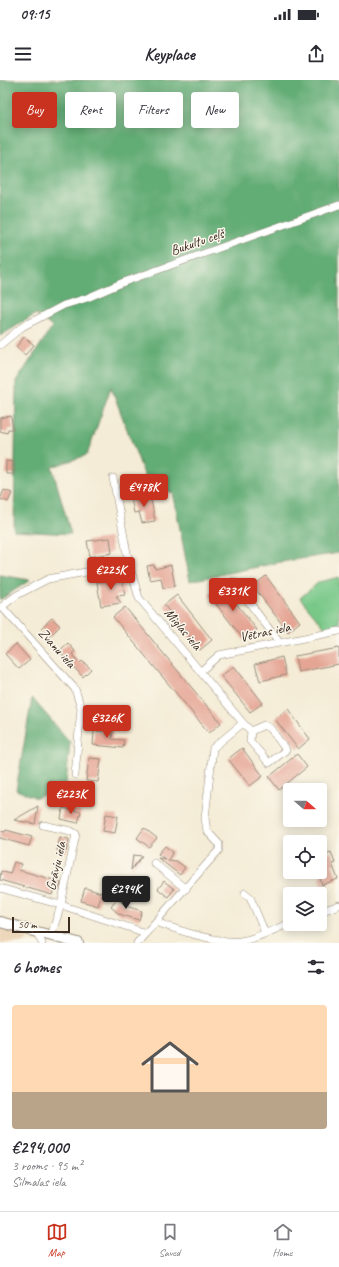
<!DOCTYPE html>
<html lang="en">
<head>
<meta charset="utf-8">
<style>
	:root { --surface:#fff; --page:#f2f2f3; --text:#2b2b33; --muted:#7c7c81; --line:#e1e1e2; --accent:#c8321e }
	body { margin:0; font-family:Caveat,sans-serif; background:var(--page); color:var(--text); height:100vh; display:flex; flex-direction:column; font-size:15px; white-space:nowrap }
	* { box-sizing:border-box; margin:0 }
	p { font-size:13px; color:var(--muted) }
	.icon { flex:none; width:22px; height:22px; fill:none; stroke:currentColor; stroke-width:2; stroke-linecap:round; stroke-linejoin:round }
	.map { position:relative; height:863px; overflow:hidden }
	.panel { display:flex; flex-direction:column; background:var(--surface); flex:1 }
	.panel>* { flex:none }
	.guide { position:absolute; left:12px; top:12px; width:315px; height:36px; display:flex; gap:8px }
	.needle { width:26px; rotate:110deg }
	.fabs { position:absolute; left:283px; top:703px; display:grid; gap:8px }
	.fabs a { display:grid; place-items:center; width:44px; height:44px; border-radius:4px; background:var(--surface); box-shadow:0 2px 10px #0003; font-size:20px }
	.scale { position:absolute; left:12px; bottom:10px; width:58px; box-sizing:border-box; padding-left:4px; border:2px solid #3b2a1e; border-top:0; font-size:11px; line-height:14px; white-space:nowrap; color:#3b2a1e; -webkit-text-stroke:3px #fbf7ec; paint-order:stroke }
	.price { position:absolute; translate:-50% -34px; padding:0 9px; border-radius:4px; background:var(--accent); color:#fff; font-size:13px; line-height:26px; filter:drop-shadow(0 1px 2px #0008) }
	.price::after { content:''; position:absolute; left:50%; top:24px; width:12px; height:9px; margin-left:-6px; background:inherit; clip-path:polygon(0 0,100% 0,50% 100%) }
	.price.active { background:#222; color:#fff }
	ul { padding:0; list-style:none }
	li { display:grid; align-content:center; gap:8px; height:212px; padding:0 12px }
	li+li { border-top:1px solid var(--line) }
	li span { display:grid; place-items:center; height:124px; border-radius:4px; color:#555 }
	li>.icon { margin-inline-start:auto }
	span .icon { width:72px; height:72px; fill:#fffc; stroke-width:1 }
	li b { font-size:17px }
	h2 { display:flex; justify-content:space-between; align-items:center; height:48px; padding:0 12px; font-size:17px }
	.chip { padding:0 14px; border-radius:4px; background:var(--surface); box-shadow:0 2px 10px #0003; font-size:14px; line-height:36px }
	.chip.active { background:var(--accent); color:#fff }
	.status { display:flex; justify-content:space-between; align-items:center; height:28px; padding:0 20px; background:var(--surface); direction:ltr }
	.status svg { height:11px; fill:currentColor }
	header { display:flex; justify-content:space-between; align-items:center; height:52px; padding:0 12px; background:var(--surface); font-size:18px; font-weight:600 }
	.menu { display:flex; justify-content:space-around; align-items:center; height:56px; border-top:1px solid var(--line); background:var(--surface); font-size:11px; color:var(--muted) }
	.menu a { display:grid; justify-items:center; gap:2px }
	.menu .active { color:var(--accent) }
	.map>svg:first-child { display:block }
	.built { fill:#edd7bb }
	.green { fill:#78c888; stroke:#5a7953 }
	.forest { fill:#62ac74; stroke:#4e6b49 }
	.building { fill:#e5a594 }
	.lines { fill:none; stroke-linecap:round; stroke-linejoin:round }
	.street-casing { stroke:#988b7a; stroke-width:8 }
	.secondary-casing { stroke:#988b7a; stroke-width:12 }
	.street { stroke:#fff; stroke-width:7 }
	.secondary { stroke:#fff; stroke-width:10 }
	.labels { text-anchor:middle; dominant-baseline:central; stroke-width:3; stroke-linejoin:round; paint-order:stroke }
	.street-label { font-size:14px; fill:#3b2a1e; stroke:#fbf7ec }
</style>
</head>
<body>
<div class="status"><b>09:15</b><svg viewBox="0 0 49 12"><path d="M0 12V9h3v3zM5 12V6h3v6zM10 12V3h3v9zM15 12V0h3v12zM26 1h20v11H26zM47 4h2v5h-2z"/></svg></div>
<header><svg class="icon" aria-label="menu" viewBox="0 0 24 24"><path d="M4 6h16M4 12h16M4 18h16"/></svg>Keyplace<svg class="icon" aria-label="share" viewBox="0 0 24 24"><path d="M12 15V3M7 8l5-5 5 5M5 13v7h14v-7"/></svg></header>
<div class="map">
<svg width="339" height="863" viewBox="0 0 339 863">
	<rect width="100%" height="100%" fill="#fbf7ec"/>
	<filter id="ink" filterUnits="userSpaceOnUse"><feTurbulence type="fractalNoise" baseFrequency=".025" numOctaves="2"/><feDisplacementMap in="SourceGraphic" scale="8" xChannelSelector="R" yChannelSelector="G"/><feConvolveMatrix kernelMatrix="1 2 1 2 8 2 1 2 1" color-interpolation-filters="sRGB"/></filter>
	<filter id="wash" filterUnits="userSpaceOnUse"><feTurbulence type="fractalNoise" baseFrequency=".012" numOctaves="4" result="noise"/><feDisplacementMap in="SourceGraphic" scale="16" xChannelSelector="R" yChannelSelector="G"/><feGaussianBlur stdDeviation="0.9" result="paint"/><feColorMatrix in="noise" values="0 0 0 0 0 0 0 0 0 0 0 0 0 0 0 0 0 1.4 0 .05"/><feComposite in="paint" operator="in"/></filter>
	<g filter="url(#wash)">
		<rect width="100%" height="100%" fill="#f4ecd6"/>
		<!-- built -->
		<path class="built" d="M0,847L28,855L25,863H0Z"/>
		<!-- green -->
		<path class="green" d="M339,497V545L325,548L300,518L319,502Z"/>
		<!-- forest -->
		<path class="forest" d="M0,0H339V473L281,482L190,501L173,413L148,405L111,307L87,375L52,387L71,454L14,451L16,302L52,247L36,234L0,256Z
			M0,495L30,500L0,520Z
			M32,618L70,662L66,704L37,718L16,710Z"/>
		<g id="blocks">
			<!-- building -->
			<path class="building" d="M24,257L34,265L25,275L16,267Z
				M11,336L13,349H8L7,353L0,351V338Z
				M6,381L14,382V394H6Z
				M4,410L12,413L8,422L0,419Z
				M150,414L155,441L142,443L139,432L134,433L131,418Z
				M110,458L112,473L90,477L87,461Z
				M154,485L155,489L171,485L175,506L163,508L161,498L150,500L147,486Z
				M266,496L300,542L288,552L253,506Z
				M122,498L125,515L116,516L121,523L101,526L97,502Z
				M222,505L257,550L244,560L209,515Z
				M177,515L212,560L200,570L164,525Z
				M125,527L221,643L209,653L113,537Z
				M52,538L60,546L49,557L41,548Z
				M68,563L75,571L72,574L80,583L82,581L91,589L83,597L59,571Z
				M16,564L30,580L19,589L5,574Z
				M339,568V584L298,592L295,576Z
				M282,577L286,595L260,601L255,584Z
				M234,586L263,623L250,632L221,596Z
				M288,629L310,659L298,669L275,639Z
				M103,649L113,650L112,659L124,660L123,668L93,665L94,651L103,652Z
				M242,668L263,696L250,706L228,679Z
				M297,674L307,687L279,710L269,697Z
				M89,678L101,679L98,702L86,701Z
				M38,726L35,744L14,740Z
				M63,728L81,732L78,743L61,739Z
				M106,734L118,736L115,753L103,751Z
				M144,748L157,758L149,767L137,758Z
				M6,750L32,757L29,766L0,758V751L5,752Z
				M60,757L69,759L66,772L57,770Z
				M165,766L173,772L168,780L176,781L185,787L180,795L158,778L165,779L158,774Z
				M331,772L335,783L332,784L338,799L322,805L319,796L325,793L320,776Z
				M133,775L142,776L131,790Z
				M14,782L21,784L19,790L61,802L59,810L54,809L52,815L0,800L1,791L10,794Z
				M133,801L142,807L138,812L130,806Z
				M164,801L174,809L168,817L158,809Z
				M85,808L102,813L98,826L81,821Z
				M117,819L126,826L142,831L139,840L119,834L111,827Z"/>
		</g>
	</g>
	<g filter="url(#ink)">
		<use href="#blocks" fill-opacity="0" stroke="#988b7a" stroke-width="1"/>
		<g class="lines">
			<defs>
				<path id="street" d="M0,265L22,247L64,225L87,218L124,202L339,125
					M113,398L129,484L139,518L243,643L213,668L205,738L207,751L219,764V770L137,863
					M233,501L279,562
					M2,527L75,609L81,628L75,695
					M0,528L17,515L48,499L129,484
					M201,591L219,575L339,551
					M81,631L117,638
					M243,643L251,651L250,661L269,683L286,670L270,648L264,645L251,651
					M43,745L71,751L76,754L61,825L51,856
					M154,783L186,809
					M0,808L61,825L146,853
					M245,813L250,817L265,853
					M320,832L339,825
					M156,842C180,851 215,863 240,861C257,859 275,849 290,843
					M37,853L42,863"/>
				<path id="secondary" d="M0,842L78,863"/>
			</defs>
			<!-- street casing -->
			<use href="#street" class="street-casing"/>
			<!-- secondary casing -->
			<use href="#secondary" class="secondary-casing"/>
			<!-- street -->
			<use href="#street" class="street"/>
			<!-- secondary -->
			<use href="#secondary" class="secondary"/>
		</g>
	</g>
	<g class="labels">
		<!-- street labels -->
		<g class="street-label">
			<text transform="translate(197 162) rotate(-19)">Bukultu ceļš</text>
			<text transform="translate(183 549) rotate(50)">Miglas iela</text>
			<text transform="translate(265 552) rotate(-12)">Vētras iela</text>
			<text transform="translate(57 568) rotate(48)">Zvanu iela</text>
			<text transform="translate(56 786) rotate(-77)">Grāvju iela</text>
		</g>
	</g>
</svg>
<div class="fabs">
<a><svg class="needle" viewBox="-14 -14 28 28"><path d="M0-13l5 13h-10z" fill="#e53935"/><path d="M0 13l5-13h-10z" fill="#7c7c81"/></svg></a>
<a><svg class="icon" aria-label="locate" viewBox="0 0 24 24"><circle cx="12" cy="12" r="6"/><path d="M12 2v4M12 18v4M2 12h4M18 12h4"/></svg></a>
<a><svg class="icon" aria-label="layers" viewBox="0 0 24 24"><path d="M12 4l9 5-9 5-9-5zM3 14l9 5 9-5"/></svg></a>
</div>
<div class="scale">50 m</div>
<b class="price" style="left:144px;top:428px">€478K</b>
<b class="price" style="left:111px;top:511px">€225K</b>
<b class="price" style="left:233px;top:532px">€331K</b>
<b class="price" style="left:107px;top:659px">€326K</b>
<b class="price" style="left:71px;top:735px">€223K</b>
<b class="price active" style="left:126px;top:830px">€294K</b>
<div class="guide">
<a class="chip active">Buy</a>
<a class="chip">Rent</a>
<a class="chip">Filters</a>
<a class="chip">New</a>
</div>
</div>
<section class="panel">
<h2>6 homes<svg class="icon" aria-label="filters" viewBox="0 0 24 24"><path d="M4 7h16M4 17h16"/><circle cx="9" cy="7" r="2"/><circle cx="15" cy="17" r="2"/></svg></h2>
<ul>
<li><span style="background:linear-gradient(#ffd9b3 70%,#b9a48a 0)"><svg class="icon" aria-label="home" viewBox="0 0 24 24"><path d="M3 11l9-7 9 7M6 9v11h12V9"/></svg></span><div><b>€294,000</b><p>3 rooms · 95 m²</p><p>Silmalas iela</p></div></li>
</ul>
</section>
<nav class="menu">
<a class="active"><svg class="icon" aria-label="map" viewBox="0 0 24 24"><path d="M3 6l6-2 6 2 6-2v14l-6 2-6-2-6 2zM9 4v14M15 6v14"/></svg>Map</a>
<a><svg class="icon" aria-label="saved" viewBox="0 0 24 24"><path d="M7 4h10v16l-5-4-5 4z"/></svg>Saved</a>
<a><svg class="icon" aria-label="home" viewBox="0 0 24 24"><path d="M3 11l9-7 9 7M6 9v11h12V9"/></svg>Home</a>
</nav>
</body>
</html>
